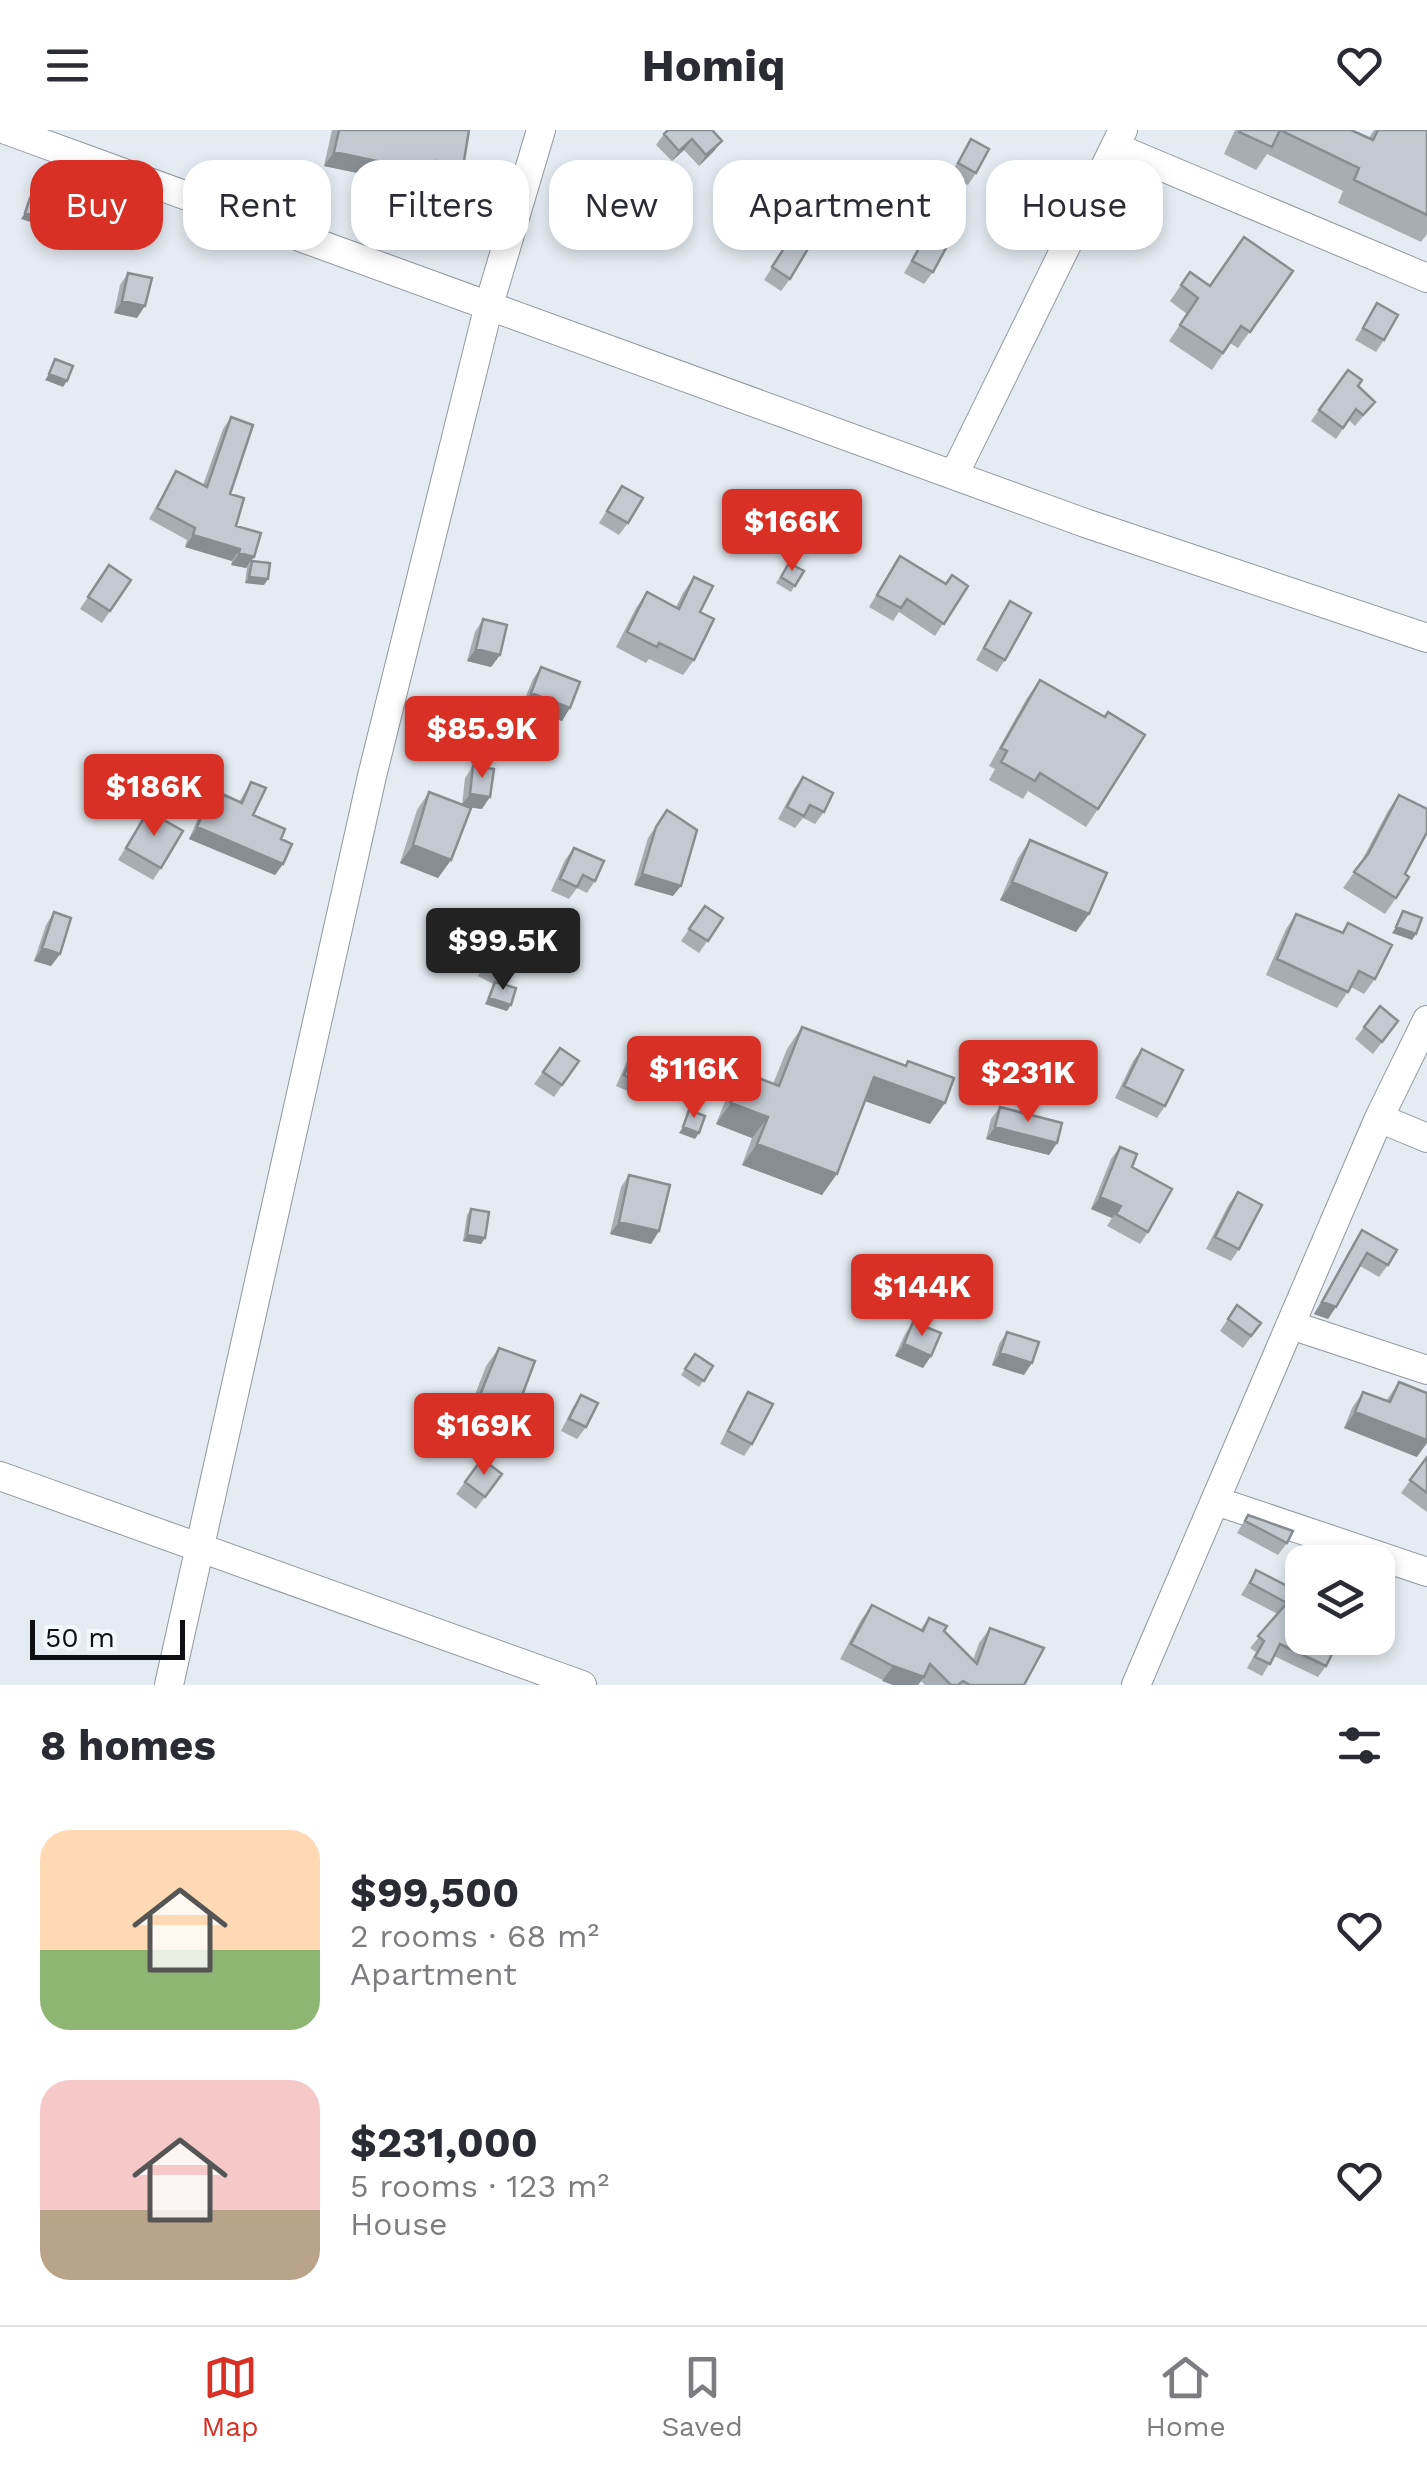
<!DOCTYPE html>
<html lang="en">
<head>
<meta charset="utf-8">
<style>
	:root { --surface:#fff; --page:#f2f2f3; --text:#2b2b33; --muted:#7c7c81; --line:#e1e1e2; --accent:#d93025 }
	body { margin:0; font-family:"Work Sans",sans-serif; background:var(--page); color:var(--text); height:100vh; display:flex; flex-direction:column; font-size:38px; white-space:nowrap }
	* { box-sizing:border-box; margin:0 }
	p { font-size:32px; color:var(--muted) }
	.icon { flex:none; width:55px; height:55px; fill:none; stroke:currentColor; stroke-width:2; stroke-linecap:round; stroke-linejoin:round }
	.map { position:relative; height:1555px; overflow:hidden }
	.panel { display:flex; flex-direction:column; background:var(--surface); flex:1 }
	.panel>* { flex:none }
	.banner { position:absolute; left:30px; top:30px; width:1368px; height:90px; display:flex; gap:20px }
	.fabs { position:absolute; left:1285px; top:1415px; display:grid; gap:20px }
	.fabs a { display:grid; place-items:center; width:110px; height:110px; border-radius:20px; background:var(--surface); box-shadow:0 5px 15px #0003; font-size:50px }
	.scale { position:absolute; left:30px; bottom:25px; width:155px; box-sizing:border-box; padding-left:10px; border:5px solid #0d0f12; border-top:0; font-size:28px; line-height:35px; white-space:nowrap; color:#0d0f12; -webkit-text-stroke:8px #f3f8fe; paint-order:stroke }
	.price { position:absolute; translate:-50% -85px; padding:0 22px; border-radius:10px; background:var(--accent); color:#fff; font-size:32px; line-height:65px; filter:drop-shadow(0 2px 5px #0008) }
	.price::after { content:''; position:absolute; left:50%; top:60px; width:30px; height:22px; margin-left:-15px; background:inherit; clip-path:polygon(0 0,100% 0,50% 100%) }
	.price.active { background:#222; color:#fff }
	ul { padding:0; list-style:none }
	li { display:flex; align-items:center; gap:30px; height:250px; padding:0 40px }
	li span { display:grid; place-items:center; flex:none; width:280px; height:200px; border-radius:30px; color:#555 }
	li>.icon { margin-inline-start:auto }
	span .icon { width:120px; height:120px; fill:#fffc; stroke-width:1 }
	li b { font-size:42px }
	h2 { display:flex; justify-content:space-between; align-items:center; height:120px; padding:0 40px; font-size:42px }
	.pill { padding:0 35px; border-radius:30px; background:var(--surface); box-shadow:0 5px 15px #0003; font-size:35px; line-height:90px }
	.pill.active { background:var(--accent); color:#fff }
	header { display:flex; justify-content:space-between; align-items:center; height:130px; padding:0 40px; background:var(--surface); font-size:45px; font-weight:700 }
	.tab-bar { display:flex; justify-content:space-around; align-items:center; height:140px; border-top:2px solid var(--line); background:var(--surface); font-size:28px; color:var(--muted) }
	.tab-bar a { display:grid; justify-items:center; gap:5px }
	.tab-bar .active { color:var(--accent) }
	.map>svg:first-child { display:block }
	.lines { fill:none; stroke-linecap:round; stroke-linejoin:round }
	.minor-casing { stroke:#91979e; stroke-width:30 }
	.minor { stroke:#fff; stroke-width:28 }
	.wall { fill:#a8adb4 }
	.shaded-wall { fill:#888d92 }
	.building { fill:#c3c9d1; stroke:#888d92; stroke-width:2.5 }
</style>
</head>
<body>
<header><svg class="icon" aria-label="menu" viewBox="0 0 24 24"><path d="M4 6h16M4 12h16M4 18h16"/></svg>Homiq<svg class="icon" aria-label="heart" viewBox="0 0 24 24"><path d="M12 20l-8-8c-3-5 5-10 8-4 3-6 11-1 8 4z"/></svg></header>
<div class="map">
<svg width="1427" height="1555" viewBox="0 0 1427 1555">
	<rect width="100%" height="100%" fill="#e4ebf2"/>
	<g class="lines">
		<defs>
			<path id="minor" d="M6,0L1085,393L1427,508
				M1115,17L1427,148
				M954,345L1123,0
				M1379,988L1427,1008
				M1291,1195L1427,1240
				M0,1346L582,1555
				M1216,1371L1427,1442
				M169,1555L372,646L489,175L541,0
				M1136,1555L1379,988L1427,890"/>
		</defs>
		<!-- minor casing -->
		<use href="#minor" class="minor-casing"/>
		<!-- minor -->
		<use href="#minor" class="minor"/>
	</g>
	<!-- wall -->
	<path class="wall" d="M332,0H469L454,51L430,46L418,73L409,87L385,77L396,51L324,36Z
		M1235,0H1351L1369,8L1374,0H1427V104L1421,112L1338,73L1343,61L1267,24L1256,40L1224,24Z
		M664,4L722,11L714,21L699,36L684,20L672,31L656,15Z
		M971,9L976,43L968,55L950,45Z
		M795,101L790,149L781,161L764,150Z
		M925,107L933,142L924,154L904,143Z
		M1293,141L1238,218L1230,213L1212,240L1169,211L1187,184L1170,171L1181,155L1210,156Z
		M128,143L137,188L114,183L120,155Z
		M1377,173L1384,210L1376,222L1355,210Z
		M1348,240L1358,256L1375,272L1355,296L1349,290L1336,309L1311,291Z
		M231,287L230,364L236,396L254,427L246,438L231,435L232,431L185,417L187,410L149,389L176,341L203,355L223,299Z
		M622,356L628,393L619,405L599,393Z
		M900,426L946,454L968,456L935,506L899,482L893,491L869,477Z
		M252,431L264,455L245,453L247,437Z
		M789,433L804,441L791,462L776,453Z
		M109,435L131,450L102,493L80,479Z
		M694,447L700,482L694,530L683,545L649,529L646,533L616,517L636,478L647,462L676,477L683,463Z
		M1010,471L1005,530L997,542L976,530L1002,483Z
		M483,489L500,525L491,537L467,531L475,502Z
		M541,537L570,578L562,591L522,575L533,549Z
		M1040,550L1098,679L1086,697L1028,661L1023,669L989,650L995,639L989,636L1027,568Z
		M473,636L482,679L467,677L451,730L438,748L400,733L417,680L429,662L462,675L465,648Z
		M803,647L824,682L815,694L803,688L795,698L778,689L794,659Z
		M251,652L253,685L281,709L283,734L275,745L189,709L205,672L213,660L239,672Z
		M1399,665L1396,768L1385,784L1343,758L1360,734L1388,681Z
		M667,680L673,766L634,755L648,708Z
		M148,681L161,738L153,750L118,730Z
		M1030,710L1089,784L1076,802L1000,770L1018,728Z
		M574,718L595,751L587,763L577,758L569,769L551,761L565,730Z
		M705,776L723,788L699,823L681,811Z
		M54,782L60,824L51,836L34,831L46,795Z
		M1296,784L1342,803L1348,793L1375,849L1364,864L1351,857L1337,878L1266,845L1286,799Z
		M501,808L506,845L500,853L507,881L485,874L493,854L478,846Z
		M1398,891L1373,924L1355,909L1364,897Z
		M802,897L905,936L908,931L930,994L865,971L822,1065L742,1035L752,1008L716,994L728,964L743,942L773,954L787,919Z
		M560,918L579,931L554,967L534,954Z
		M636,919L665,951L657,962L650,958L642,967L616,956L628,929Z
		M1142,919L1165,976L1157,988L1115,968L1133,931Z
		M1000,977L1057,1013L1049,1025L986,1009L991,989Z
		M1120,1017L1132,1037L1148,1102L1140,1114L1107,1096L1112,1088L1091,1079L1111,1029Z
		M629,1045L659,1101L651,1114L610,1104L621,1057Z
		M1238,1062L1239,1119L1231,1131L1206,1119L1229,1074Z
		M471,1079L485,1108L481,1114L463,1111L467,1085Z
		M1362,1100L1388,1135L1379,1147L1360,1136L1328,1189L1314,1184L1354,1112Z
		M1237,1175L1261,1193L1243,1218L1220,1201Z
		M913,1192L931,1226L923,1238L895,1226L905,1204Z
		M1007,1202L1024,1245L992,1235L999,1214Z
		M499,1218L504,1297L468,1283L486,1236Z
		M695,1224L713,1236L699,1257L681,1245Z
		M1399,1252L1417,1327L1344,1298L1352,1278L1363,1262L1386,1271Z
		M748,1262L752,1314L744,1326L720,1314L740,1274Z
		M581,1265L586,1297L577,1309L561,1301L573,1277Z
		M1427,1327V1382L1401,1363Z
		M482,1329L502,1344L476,1379L456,1364Z
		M1248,1385L1287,1413L1278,1425L1237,1403Z
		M1256,1440L1296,1460L1302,1448V1508L1326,1536L1318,1547L1274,1526L1262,1546L1247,1538L1256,1522L1250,1518L1278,1484L1241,1465Z
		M872,1475L920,1500L929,1488L973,1530L979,1513L990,1498L1024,1555H925L921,1551L918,1555H893L840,1529L861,1490Z"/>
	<!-- shaded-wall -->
	<path class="shaded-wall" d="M692,9L684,20L672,31L679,21Z
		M722,11L714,21L699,36L706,25Z
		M334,22L405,37L396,51L324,36Z
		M436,31L463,37L454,51L426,45Z
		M394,64L418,73L409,87L385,77Z
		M25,83L41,88L37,94L21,89Z
		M122,171L145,176L137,188L114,183Z
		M49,244L67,251L63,257L45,250Z
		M193,405L240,419L232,431L185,417Z
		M239,423L254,427L246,438L231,435Z
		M249,447L268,449L264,455L245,453Z
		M476,519L500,525L491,537L467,531Z
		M531,563L570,578L562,591L522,575Z
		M470,664L490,667L482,679L461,676Z
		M197,697L283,734L275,745L189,709Z
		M413,715L451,730L438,748L400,733Z
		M642,744L681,756L673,766L634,755Z
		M1012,752L1089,784L1076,802L1000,770Z
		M1396,797L1416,804L1412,810L1392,803Z
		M42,818L60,824L51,836L34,831Z
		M489,868L511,875L507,881L485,874Z
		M874,947L945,973L930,994L859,969Z
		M731,973L768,987L752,1008L716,994Z
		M683,997L699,1003L695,1009L679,1003Z
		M995,997L1057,1013L1049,1025L986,1009Z
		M757,1014L837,1044L822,1065L742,1035Z
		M1100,1067L1121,1076L1112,1088L1091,1079Z
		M619,1092L659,1101L651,1114L610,1104Z
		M467,1105L485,1108L481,1114L463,1111Z
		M1322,1172L1336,1177L1328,1189L1314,1184Z
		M904,1214L931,1226L923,1238L895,1226Z
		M1000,1223L1032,1233L1024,1245L992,1235Z
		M480,1265L517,1279L504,1297L468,1283Z
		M1355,1282L1427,1310V1313L1417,1327L1344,1298Z
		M893,1536L924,1547L918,1555H893L882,1551Z"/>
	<!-- building -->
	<path class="building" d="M339,0H469L463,37L436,31L418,73L394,64L405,37L334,22Z
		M668,0H712L722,11L706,25L692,9L679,21L664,4Z
		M1240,0H1280L1272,17L1239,2Z
		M1280,0H1351L1373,10L1378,0H1427V85L1354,50L1359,38Z
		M971,9L989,19L976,43L958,33Z
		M30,68L46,73L41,88L25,83Z
		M795,101L812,112L790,149L772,137Z
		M925,107L946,118L933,142L912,131Z
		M1244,107L1293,141L1250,202L1241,196L1223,223L1180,195L1198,168L1181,155L1190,142L1210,156Z
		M128,143L152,148L145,176L122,171Z
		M1377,173L1398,185L1384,210L1363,198Z
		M55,229L73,236L67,251L49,244Z
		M1348,240L1362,250L1358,256L1375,272L1363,285L1356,279L1343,298L1319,280Z
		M231,287L253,295L230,364L244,368L236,396L261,403L254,427L239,423L240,419L193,405L195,398L157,378L176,341L207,357Z
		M622,356L643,368L628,393L607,381Z
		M900,426L946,454L952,445L968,456L944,494L907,469L901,478L877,465Z
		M252,431L270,433L268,449L249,447Z
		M789,433L804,441L795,456L781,447Z
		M109,435L131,450L110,481L88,467Z
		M694,447L713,456L700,482L714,489L694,530L659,513L657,517L627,502L647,462L679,479Z
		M1010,471L1031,483L1005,530L984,518Z
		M483,489L507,495L500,525L476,519Z
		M541,537L580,552L570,578L531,563Z
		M1040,550L1105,587L1108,582L1145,605L1098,679L1040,643L1035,651L1001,632L1007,621L1001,618Z
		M473,636L494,639L490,667L470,664Z
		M803,647L833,663L824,682L810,675L804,686L787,677Z
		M251,652L266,658L253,685L285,699L281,709L292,714L283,734L197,697L213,660L242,673Z
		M429,662L471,678L451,730L413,715Z
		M1399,665L1427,679V702L1405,744L1409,747L1396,768L1354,742L1368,724Z
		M667,680L697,700L681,756L642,744L656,697Z
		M148,681L183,701L161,738L126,718Z
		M1030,710L1107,743L1089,784L1012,752Z
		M574,718L604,731L595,751L583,745L577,757L560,749Z
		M705,776L723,788L708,811L689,799Z
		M1403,781L1422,788L1416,804L1396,797Z
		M54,782L71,788L60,824L42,818Z
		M1296,784L1343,803L1348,793L1392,815L1375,849L1359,841L1348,862L1277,829Z
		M501,808L520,819L506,845L487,834Z
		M495,852L516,858L511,875L489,868Z
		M1380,876L1398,891L1382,912L1364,897Z
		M802,897L906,936L908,931L954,948L945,973L874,947L837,1044L757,1014L768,987L731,973L743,942L779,956Z
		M560,918L579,931L562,955L543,942Z
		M636,919L673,936L665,951L657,948L650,957L624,945Z
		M1142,919L1183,940L1165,976L1124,956Z
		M1000,977L1062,993L1057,1013L995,997Z
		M689,980L705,986L699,1003L683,997Z
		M1120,1017L1137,1024L1132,1037L1172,1059L1148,1102L1116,1084L1121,1076L1100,1067Z
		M629,1045L670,1055L659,1101L619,1092Z
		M1238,1062L1262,1075L1239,1119L1215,1107Z
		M471,1079L489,1082L485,1108L467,1105Z
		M1362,1100L1397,1120L1388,1135L1367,1123L1336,1177L1322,1172Z
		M1237,1175L1261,1193L1251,1206L1228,1189Z
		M913,1192L941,1203L931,1226L904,1214Z
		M1007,1202L1039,1212L1032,1233L1000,1223Z
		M499,1218L535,1231L517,1279L480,1265Z
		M695,1224L713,1236L704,1251L685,1239Z
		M1399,1252L1427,1263V1310L1355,1282L1363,1262L1390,1272Z
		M748,1262L773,1274L752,1314L728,1301Z
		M581,1265L598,1273L586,1297L569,1289Z
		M1427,1327V1363L1410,1350Z
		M482,1329L502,1344L485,1367L465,1352Z
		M1248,1385L1293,1401L1287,1413L1245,1391Z
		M1256,1440L1297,1461L1302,1451V1508H1340L1326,1536L1280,1514L1270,1534L1255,1527L1264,1511L1258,1506L1287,1473L1250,1453Z
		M872,1475L923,1501L929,1488L947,1496L944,1501L977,1534L990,1498L1044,1518L1024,1555H970L963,1551L958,1555H951L930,1534L924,1547L893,1536L851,1514Z"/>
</svg>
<div class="fabs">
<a><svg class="icon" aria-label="layers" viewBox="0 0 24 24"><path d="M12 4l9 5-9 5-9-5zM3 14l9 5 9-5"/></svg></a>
</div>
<div class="scale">50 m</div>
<b class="price" style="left:792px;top:444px">$166K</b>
<b class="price" style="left:482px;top:651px">$85.9K</b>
<b class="price" style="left:154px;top:709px">$186K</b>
<b class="price active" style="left:503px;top:863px">$99.5K</b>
<b class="price" style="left:694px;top:991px">$116K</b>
<b class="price" style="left:1028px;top:995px">$231K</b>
<b class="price" style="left:922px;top:1209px">$144K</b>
<b class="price" style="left:484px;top:1348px">$169K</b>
<div class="banner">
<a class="pill active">Buy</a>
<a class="pill">Rent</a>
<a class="pill">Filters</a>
<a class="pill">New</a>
<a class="pill">Apartment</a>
<a class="pill">House</a>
</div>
</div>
<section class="panel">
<h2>8 homes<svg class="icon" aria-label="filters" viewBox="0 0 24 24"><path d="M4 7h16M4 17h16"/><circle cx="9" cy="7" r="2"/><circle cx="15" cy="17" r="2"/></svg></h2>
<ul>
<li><span style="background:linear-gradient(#ffd9b3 60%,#8fb573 0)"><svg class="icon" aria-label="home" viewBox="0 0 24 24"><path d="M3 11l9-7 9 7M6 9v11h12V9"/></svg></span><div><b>$99,500</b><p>2 rooms · 68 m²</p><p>Apartment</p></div><svg class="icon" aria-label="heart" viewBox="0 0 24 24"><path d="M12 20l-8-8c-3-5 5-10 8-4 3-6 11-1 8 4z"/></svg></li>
<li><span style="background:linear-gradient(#f6c9c9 65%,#b9a48a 0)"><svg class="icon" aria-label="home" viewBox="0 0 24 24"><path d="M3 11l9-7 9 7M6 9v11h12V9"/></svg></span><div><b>$231,000</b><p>5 rooms · 123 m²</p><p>House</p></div><svg class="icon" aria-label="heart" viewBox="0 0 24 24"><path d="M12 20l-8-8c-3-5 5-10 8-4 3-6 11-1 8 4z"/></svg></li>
</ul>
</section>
<nav class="tab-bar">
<a class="active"><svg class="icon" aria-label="map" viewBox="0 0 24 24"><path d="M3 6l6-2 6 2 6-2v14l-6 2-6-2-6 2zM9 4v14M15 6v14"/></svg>Map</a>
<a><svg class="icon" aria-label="saved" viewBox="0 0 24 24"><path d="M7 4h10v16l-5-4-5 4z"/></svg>Saved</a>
<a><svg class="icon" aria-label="home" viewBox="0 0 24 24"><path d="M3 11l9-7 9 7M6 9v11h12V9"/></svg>Home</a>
</nav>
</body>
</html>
